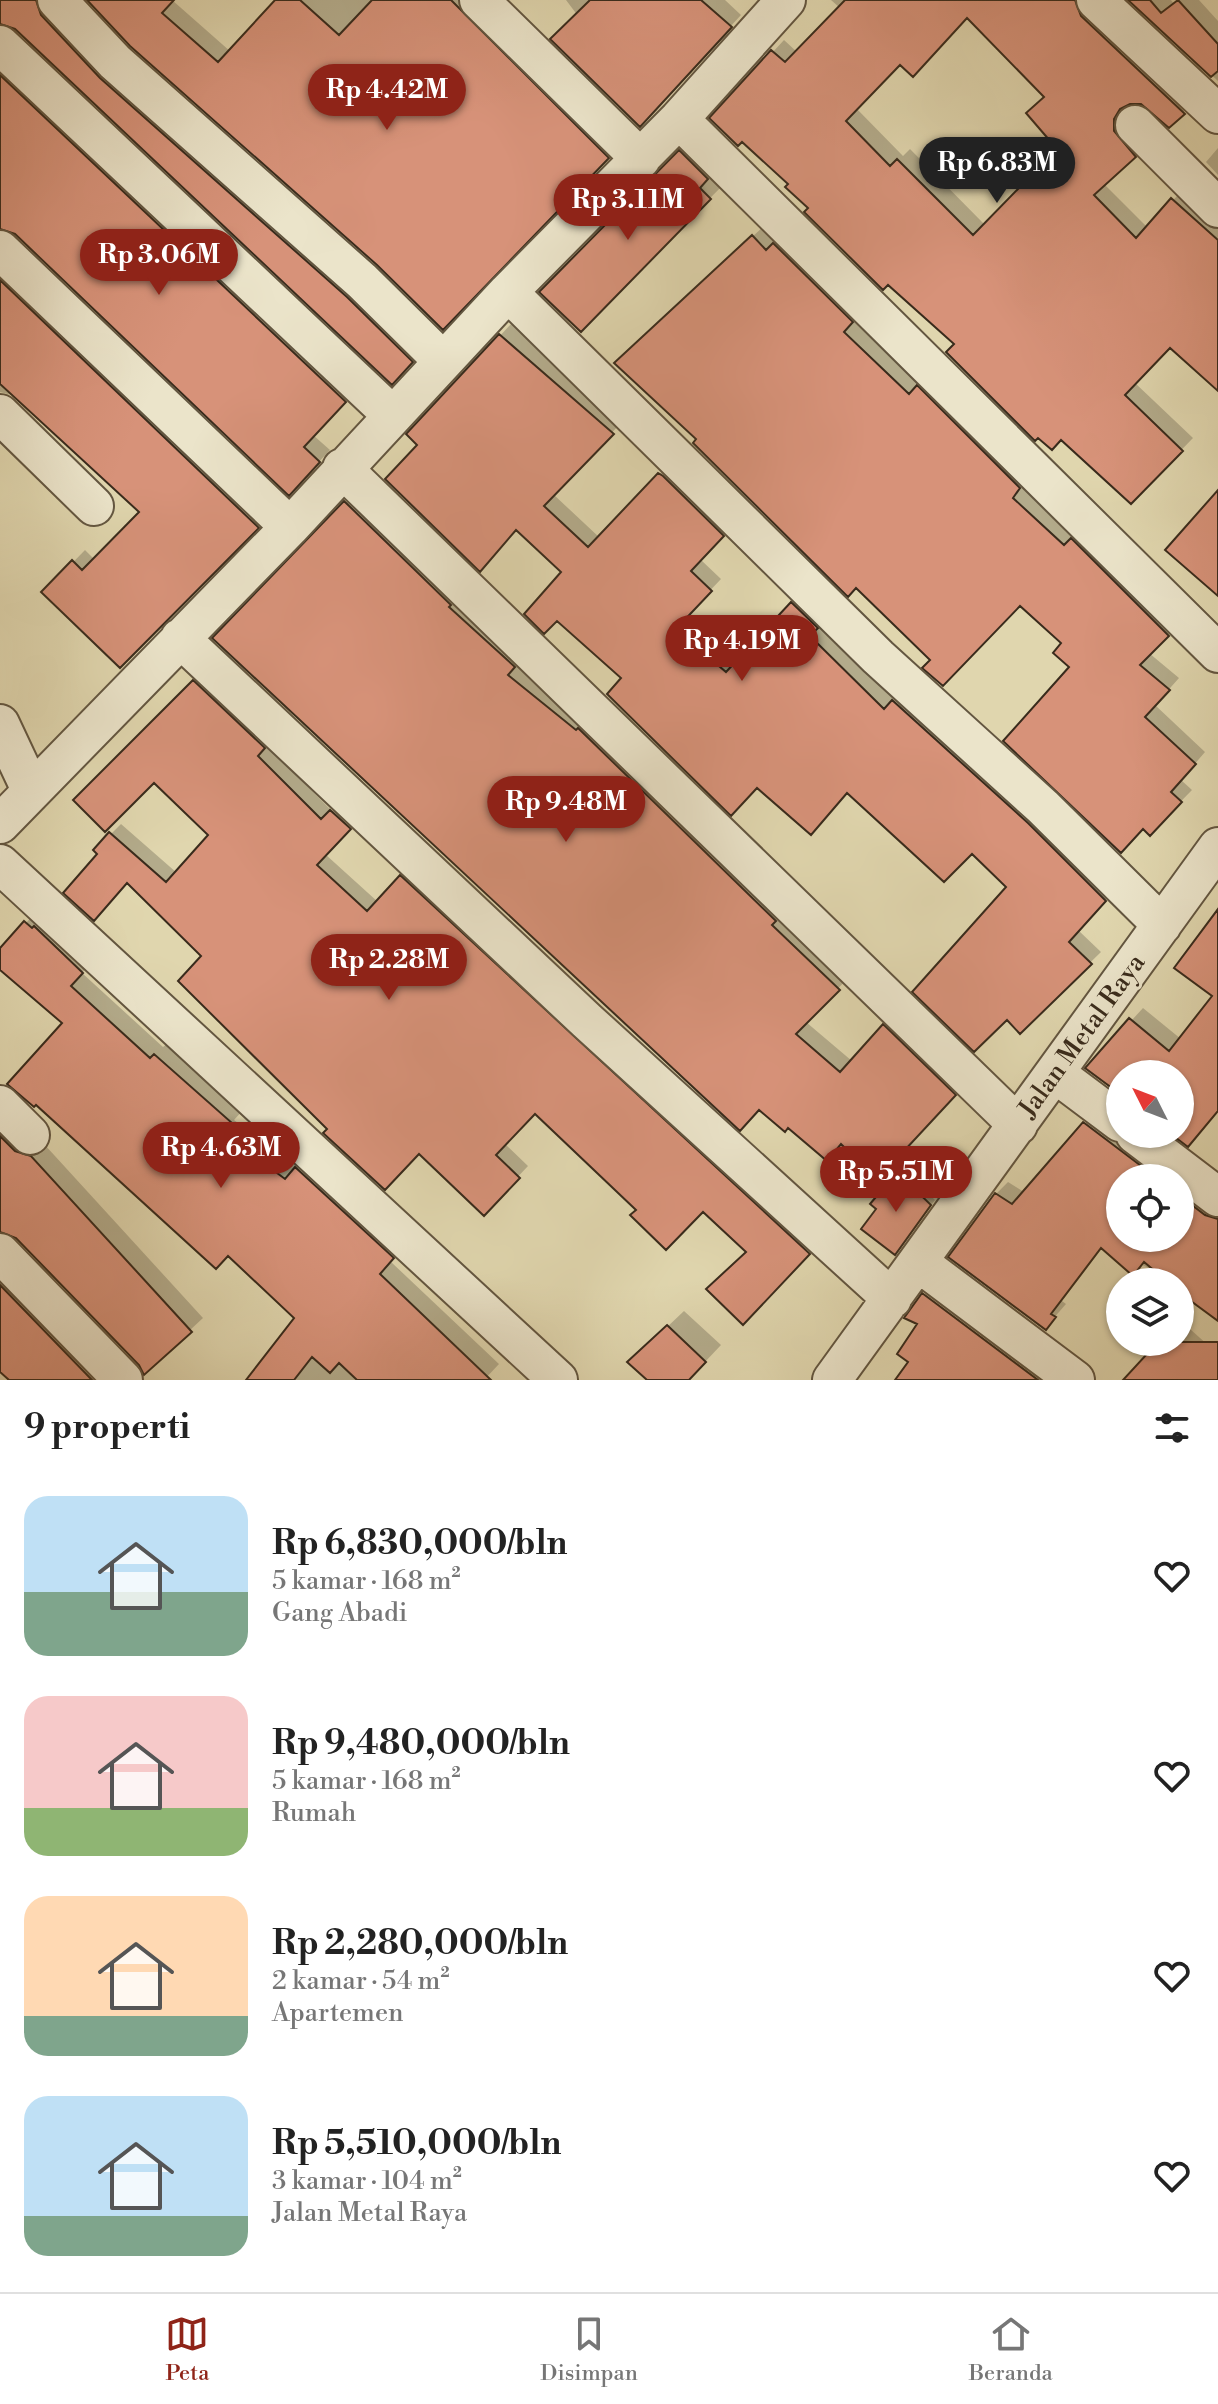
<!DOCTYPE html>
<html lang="id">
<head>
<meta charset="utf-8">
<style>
	:root { --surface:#fff; --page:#f2f2f2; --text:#222; --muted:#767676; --line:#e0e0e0; --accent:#8f2418 }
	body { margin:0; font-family:"Libre Bodoni",serif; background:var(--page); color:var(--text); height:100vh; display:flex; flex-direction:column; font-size:30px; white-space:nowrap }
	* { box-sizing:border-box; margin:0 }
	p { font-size:26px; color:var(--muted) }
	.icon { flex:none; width:44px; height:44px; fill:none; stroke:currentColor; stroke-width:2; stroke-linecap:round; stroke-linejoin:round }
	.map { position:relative; height:1380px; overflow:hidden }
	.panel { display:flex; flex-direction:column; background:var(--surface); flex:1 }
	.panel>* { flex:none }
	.needle { width:52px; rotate:312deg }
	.tools { position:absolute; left:1106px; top:1060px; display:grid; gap:16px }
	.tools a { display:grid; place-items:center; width:88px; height:88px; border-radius:50%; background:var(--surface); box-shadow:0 2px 6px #0004; font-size:40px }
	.price { position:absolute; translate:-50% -68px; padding:0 18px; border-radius:28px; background:var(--accent); color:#fff; font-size:26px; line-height:52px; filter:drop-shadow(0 2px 4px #0008) }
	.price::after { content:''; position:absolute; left:50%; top:48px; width:24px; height:18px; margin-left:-12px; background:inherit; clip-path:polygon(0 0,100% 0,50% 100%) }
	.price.current { background:#222; color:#fff }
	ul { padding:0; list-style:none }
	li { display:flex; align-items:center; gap:24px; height:200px; padding:0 24px }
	li span { display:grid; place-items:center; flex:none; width:224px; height:160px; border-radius:24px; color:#555 }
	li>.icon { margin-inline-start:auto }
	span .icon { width:96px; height:96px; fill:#fffc; stroke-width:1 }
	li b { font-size:34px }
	h2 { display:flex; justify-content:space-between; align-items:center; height:96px; padding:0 24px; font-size:34px }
	.tab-bar { display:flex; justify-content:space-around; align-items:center; height:112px; border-top:2px solid var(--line); background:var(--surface); font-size:22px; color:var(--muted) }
	.tab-bar a { display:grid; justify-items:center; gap:4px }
	.tab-bar .current { color:var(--accent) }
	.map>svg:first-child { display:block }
	.shadow { fill:#0003; fill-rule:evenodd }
	.building { fill:#d79279; stroke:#392b1c; stroke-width:2; fill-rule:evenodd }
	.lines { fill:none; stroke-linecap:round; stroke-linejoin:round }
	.minor-casing { stroke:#635640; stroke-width:42 }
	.minor { stroke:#ebe4ca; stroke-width:38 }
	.labels { text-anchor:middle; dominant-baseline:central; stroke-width:6; stroke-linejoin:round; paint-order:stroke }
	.street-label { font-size:26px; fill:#392b1c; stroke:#ebe4ca }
</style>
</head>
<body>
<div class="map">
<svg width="1218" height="1380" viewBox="0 0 1218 1380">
	<rect width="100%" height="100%" fill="#e0d6ae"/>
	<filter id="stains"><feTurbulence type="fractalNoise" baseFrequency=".0025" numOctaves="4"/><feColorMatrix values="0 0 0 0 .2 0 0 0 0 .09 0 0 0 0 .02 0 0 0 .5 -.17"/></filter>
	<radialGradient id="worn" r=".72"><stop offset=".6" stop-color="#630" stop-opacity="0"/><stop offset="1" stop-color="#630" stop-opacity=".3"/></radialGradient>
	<!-- shadow -->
	<path class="shadow" d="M0,0H50L423,350L392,382L16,27L0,23Z
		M90,0H172L231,52L278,0H472L619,146L443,327L378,263Z
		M566,0H725L741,15L651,113Z
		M831,0H1089L1195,101L1169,125L1151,107L1130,102L1125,106V120L1146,145L1104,184L1148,228L1187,185L1218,214V388L1170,345L1134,382L1193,438L1131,502L811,208L742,139L712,118L784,40L797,52L840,8ZM967,16L1046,97L1060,149L985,225L910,149L903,156L856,108L901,63Z
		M1131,0H1171L1174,4L1178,0H1199L1218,21V81Z
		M0,54L356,389L313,435L330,450L300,482L16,232L0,228Z
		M694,138L724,184L581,329L542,292Z
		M1218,148V175L1206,162Z
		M764,226L863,310L854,320L921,384L1029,476L1022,486L1179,624L1149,653L1179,678L1155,705L1205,752L1181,780L1192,790L1150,833L1064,643L1020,604L932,660L699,439L627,352Z
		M0,259L268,515L119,665L44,592L85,550L95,560L142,512L16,396L0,392Z
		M511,324L622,422L553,494L600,538L670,463L733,524L700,559L721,579L685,617L737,663L803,593L820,624L895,700L904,691L1115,889L1078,930L1101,952L1020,1031L1009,887L972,852L848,791L757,786L623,678L564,572L409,434Z
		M357,491L849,977L806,1022L852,1061L896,1014L966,1083L889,1165L841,1142L789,1126L215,638Z
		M204,672L266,745L332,811L342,801L359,818L325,854L378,902L411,866L816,1241L751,1311L748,1252L703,1209L639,1210L535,1111L505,1144L528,1166L484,1213L420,1152L329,1129L204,956L96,849L121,824L177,873L211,835L154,780L76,800Z
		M38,910L94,959L82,973L163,1047L168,1043L243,1110L234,1120L297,1167L308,1156L404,1244L390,1261L499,1364L484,1380H248L297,1318L64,1023L0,967V951Z
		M1218,912V1111L1188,1144L1175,1134H1180V1074H1120V1092L1088,1068L1143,1008L1181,1039L1215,996Z
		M0,1108L44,1144L203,1318L145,1372L17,1236L0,1231Z
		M1096,1111L1218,1203V1308L1158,1261L1151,1269L1103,1247L1062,1301L1066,1304L1045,1328L996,1194L1008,1182L1024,1192ZM1120,1178H1180V1238H1120Z
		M903,1169L935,1200L900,1248L879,1209Z
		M0,1260L116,1380H12L0,1369Z
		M934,1284L1045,1380H897L911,1361L920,1324L907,1317Z
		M684,1311L721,1345L688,1380H650L646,1347Z
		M1181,1321L1218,1354V1380H1134L1161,1342H1180Z"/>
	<!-- building -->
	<path class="building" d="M0,0H36L41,15L100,78L347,297L413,362L392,385L15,29L0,24Z
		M87,0H174L162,13L218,62L275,0H300L339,35L372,0H451L609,158L443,330L377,265L130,46Z
		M590,0H701L732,27L640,127L550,39Z
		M845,0H1075L1081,16L1185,114L1169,128L1141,104H1130L1120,109L1114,119V131L1136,157L1094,195L1136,238L1171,198L1218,240V391L1170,348L1125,395L1183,451L1131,504L1061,440L1052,450L1038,438L1035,441L946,352L954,344L888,285L883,290L804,212L808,208L785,187L788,184L742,142L738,146L709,118L771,50L785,62ZM967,18L1044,97L1026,113L1057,149L973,235L897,159L890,166L846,121L900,65L913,77Z
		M1128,0H1150L1161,13L1178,0L1218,44V71L1211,77Z
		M0,75L346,402L304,447L320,462L289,496L15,234L0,229Z
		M679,150L708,179L700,188L711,199L581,332L539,292Z
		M752,235L766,250L773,243L853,322L844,332L909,394L917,385L1020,488L1013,498L1064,545L1071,538L1169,636L1140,665L1170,690L1145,717L1196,764L1171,792L1182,802L1150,836L1143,829L1121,853L1003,741L1069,667L1053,653L1061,643L1020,606L943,686L922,668L930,660L856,588L848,597L693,443L696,439L614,363Z
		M0,280L259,528L120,668L41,592L72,560L82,570L139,512L0,384Z
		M499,334L614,434L544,506L588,547L658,473L663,476L724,536L691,571L712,591L676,629L726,672L791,602L818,628L810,636L884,709L892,700L1028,823L1106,901L1069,942L1092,964L1020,1034L1007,1020L974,1052L912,992L1006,887L972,854L944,882L847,793L811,835L757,788L731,816L607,694L621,678L557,621L544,634L524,614L561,572L516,530L480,572L385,479L417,445L406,434Z
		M1218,490V596L1165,550Z
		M344,501L451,605L449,607L515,667L508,675L576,730L578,728L776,921L772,925L840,990L796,1034L840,1072L883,1024L956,1095L877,1180L841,1144L827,1161L788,1128L785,1132L759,1110L740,1131L212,638Z
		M193,680L265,748L258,756L321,819L330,810L351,829L317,865L367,911L400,875L810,1254L743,1325L706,1289L746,1252L703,1212L666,1250L630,1215L636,1210L535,1114L496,1155L520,1178L484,1216L419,1154L385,1190L323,1133L327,1129L178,981L201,956L127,883L94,921L63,893L97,854L93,850L109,832L166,882L208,835L154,783L105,832L73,800Z
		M1218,909V1111L1188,1147L1171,1134H1180V1074H1120V1094L1085,1068L1129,1018L1169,1051L1212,996L1174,968Z
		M24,921L32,928L34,926L83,973L71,986L150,1058L154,1054L232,1123L224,1133L285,1179L295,1167L394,1258L380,1274L491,1380H357L339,1363L330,1373L312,1357L294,1380H246L294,1318L228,1256L216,1269L36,1105L34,1107L7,1084L62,1023L0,970V948Z
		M1083,1122L1157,1178H1120V1238H1180V1196L1205,1215L1218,1219V1321L1180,1293V1282H1168L1144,1262L1133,1276L1101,1248L1051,1314L1056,1317L1046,1330L948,1257L995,1193L1012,1204Z
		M0,1136L15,1151L31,1156L192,1332L144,1375L139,1365L16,1238L0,1232Z
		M897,1172L931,1205L895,1255L861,1229L876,1209L870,1204Z
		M0,1285L92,1380H9L0,1372Z
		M922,1293L1038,1380H895L908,1362L897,1354L917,1324L904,1318Z
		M667,1325L706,1362L689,1380H647L627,1362Z
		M1158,1342H1218V1380H1123Z"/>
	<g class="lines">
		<defs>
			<path id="minor" d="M57,0L115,62L362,281L443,361
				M479,0L641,159
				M1096,0L1218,114
				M0,45L392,415
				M679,119L1218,653
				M1135,125L1218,208
				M0,250L290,527
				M508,292L878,657L1043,807L1162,925
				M0,414L94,506
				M342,468L1018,1125
				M180,638L587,1021L892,1299
				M0,724L31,790
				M0,824L290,527L508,292L679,119L786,0
				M0,864L558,1380
				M1056,1074L1120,1122
				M0,1105L30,1135
				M1135,1134L1218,1197
				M0,1253L123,1380
				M918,1262L1075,1380
				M832,1380L1218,847"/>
		</defs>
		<!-- minor casing -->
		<use href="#minor" class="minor-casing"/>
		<!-- minor -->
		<use href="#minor" class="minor"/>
	</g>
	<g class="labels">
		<!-- street labels -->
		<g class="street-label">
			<text transform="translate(1082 1036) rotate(-54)">Jalan Metal Raya</text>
		</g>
	</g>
	<rect width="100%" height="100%" filter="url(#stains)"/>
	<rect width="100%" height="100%" fill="url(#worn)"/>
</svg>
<div class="tools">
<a><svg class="needle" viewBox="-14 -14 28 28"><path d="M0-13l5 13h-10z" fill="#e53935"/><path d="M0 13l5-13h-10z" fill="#767676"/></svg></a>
<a><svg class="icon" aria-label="locate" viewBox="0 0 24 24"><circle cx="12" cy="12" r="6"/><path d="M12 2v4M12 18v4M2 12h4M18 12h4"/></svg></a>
<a><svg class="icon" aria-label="layers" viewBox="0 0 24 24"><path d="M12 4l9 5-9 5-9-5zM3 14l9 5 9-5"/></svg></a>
</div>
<b class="price" style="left:387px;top:132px">Rp 4.42M</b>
<b class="price current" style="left:997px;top:205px">Rp 6.83M</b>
<b class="price" style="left:628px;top:242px">Rp 3.11M</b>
<b class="price" style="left:159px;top:297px">Rp 3.06M</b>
<b class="price" style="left:742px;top:683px">Rp 4.19M</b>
<b class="price" style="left:566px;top:844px">Rp 9.48M</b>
<b class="price" style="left:389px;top:1002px">Rp 2.28M</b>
<b class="price" style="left:221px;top:1190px">Rp 4.63M</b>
<b class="price" style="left:896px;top:1214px">Rp 5.51M</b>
</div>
<section class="panel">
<h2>9 properti<svg class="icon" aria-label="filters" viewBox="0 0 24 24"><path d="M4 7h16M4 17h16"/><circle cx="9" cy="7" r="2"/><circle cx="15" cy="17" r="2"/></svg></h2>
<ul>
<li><span style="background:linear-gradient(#bfe0f5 60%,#7fa58c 0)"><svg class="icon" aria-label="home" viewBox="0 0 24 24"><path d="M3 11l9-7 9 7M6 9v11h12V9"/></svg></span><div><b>Rp 6,830,000/bln</b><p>5 kamar · 168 m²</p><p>Gang Abadi</p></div><svg class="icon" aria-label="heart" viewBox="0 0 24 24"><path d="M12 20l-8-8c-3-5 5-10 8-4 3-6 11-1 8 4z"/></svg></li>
<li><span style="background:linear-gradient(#f6c9c9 70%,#8fb573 0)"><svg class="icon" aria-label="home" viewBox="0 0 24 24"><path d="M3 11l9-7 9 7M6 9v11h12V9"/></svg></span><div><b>Rp 9,480,000/bln</b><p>5 kamar · 168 m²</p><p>Rumah</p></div><svg class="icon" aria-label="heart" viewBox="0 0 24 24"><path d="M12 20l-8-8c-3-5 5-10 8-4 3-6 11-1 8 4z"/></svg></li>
<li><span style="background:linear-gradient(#ffd9b3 75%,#7fa58c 0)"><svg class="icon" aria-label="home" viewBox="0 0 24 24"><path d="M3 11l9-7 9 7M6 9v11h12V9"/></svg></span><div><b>Rp 2,280,000/bln</b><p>2 kamar · 54 m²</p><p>Apartemen</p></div><svg class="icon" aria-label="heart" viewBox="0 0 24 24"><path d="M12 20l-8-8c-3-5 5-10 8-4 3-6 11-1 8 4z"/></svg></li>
<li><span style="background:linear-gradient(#bfe0f5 75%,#7fa58c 0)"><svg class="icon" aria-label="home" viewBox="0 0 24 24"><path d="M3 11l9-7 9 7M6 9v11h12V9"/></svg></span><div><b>Rp 5,510,000/bln</b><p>3 kamar · 104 m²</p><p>Jalan Metal Raya</p></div><svg class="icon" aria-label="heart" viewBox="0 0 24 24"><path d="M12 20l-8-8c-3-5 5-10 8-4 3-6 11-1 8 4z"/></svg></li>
</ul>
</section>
<nav class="tab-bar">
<a class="current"><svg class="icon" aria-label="map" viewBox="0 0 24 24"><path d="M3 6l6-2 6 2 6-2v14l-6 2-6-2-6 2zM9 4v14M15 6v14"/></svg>Peta</a>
<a><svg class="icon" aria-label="saved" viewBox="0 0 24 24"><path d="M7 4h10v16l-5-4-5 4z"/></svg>Disimpan</a>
<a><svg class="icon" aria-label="home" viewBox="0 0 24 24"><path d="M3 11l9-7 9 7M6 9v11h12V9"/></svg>Beranda</a>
</nav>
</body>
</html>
